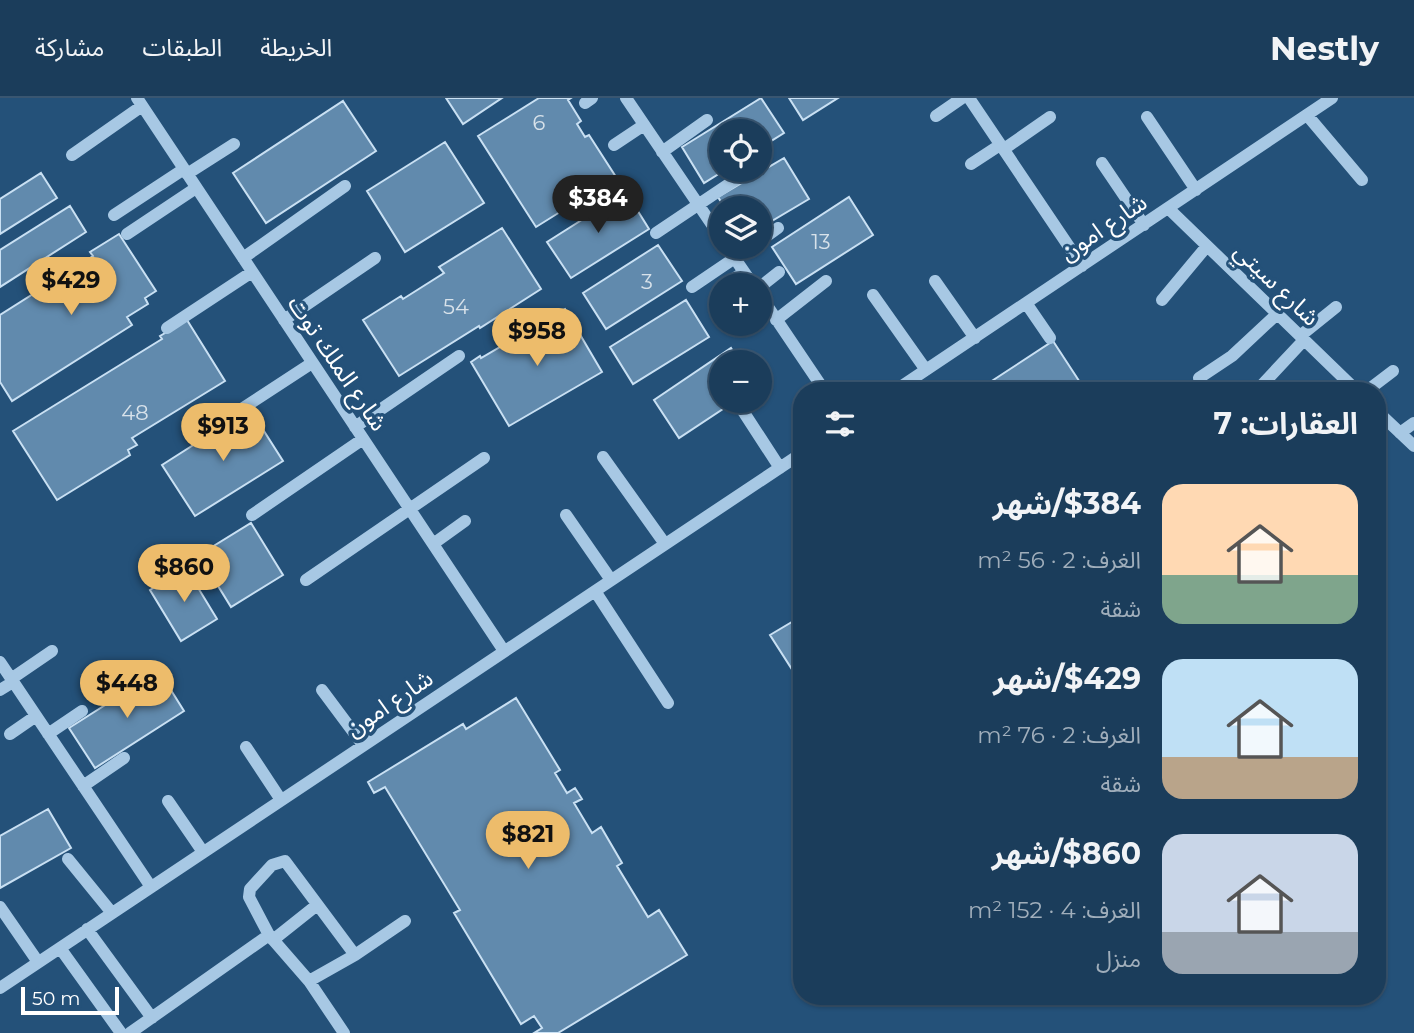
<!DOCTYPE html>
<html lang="ar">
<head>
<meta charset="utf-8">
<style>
	:root { --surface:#1b3d5b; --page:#244461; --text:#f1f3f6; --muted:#a0aebb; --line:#395671; --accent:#edbc6b }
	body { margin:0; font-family:Montserrat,"Noto Sans Arabic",sans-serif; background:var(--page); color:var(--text); direction:rtl; height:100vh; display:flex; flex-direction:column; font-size:26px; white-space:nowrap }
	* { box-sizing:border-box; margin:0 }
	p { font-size:23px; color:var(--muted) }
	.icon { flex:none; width:38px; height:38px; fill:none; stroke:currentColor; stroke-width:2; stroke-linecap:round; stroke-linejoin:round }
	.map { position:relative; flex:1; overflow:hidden; direction:ltr }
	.details { position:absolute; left:793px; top:284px; width:593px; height:623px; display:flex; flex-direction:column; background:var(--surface); border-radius:28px; box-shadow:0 2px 5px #0004,0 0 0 2px var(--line); direction:rtl }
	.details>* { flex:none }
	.tools { position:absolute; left:709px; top:21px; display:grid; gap:14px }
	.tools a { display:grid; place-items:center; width:63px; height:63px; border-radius:50%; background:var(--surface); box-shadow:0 2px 5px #0004,0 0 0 2px var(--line); font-size:35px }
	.scale { position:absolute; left:21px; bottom:18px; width:98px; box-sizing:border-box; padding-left:7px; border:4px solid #fff; border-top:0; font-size:19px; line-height:24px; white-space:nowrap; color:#fff; -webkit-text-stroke:5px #245179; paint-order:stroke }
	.price { position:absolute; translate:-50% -60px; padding:0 16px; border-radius:24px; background:var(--accent); color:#111; font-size:23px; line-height:46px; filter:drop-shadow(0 2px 4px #0008) }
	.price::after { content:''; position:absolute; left:50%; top:42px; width:21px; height:16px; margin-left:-10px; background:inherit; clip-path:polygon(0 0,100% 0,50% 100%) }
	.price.selected { background:#222; color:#fff }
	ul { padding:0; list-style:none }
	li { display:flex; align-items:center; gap:21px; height:175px; padding:0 28px }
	li span { display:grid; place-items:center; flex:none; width:196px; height:140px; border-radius:21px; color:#555 }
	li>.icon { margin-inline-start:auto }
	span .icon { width:84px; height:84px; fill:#fffc; stroke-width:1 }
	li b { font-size:30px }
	h2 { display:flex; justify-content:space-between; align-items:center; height:84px; padding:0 28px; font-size:30px }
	header { display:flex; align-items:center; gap:42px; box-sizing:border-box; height:98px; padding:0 35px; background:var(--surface); border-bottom:2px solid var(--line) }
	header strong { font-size:33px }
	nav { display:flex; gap:38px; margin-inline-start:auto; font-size:24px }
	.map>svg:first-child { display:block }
	.building { fill:#618aad; stroke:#c9e0f3; stroke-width:2 }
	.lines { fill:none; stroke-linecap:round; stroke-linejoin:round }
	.minor { stroke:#a7c8e4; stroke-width:12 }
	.labels { text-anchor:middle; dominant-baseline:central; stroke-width:7; stroke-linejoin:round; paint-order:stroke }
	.number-label { font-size:21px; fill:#d8e2ea }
	.street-label { font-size:24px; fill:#fff; stroke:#245179 }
</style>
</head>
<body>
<header>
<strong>Nestly</strong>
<nav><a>الخريطة</a><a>الطبقات</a><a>مشاركة</a></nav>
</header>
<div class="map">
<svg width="1414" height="935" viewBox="0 0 1414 935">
	<rect width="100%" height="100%" fill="#245179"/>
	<!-- building -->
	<path class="building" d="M446,0H502L463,26Z
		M539,0H571L568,2L581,23L577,26L585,39L589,37L616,79L536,129L478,38Z
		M761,0L784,35L760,50V33H721V72H725L704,85L682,49Z
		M789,0H838L803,22Z
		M343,3L376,53L266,125L233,75Z
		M445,44L484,105L405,154L367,93Z
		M784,60L809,101L760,130V110H725L718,99Z
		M41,75L57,100L0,136V101Z
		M626,94L649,131L571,180L547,144Z
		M849,99L873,137L796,186L772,149Z
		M70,108L86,134L0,189V152Z
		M502,130L541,191L480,230L479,228L399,278L363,222L401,198L403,201L444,175L439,169Z
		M119,136L156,193L145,200L148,206L127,219L132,227L12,303L0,284V217L93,158L90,154Z
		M658,147L682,183L606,231L583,195Z
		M686,202L709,239L633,286L610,249Z
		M565,211L602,274L509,328L471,264L480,258L481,260Z
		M187,222L225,283L132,340L137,347L128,352L130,357L57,402L13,333L162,241L160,238Z
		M1053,243L1085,292H978Z
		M731,250L740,264H721V303H735L679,340L654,302Z
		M250,311L283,363L195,418L162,367Z
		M251,425L283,477L231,509L199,457Z
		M186,470L217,521L181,543L150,492Z
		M802,518V587L770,537Z
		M159,573L184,613L95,670L69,630Z
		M516,600L560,672L555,675L567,695L575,690L582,701L574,705L592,735L601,729L622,765L617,768L648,819L659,812L687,857L558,935H534L542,930L534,918L521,926L454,815L460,812L385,689L374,695L368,684L463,626L466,631Z
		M48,711L71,750L0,790V738Z"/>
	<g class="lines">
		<!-- minor -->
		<path class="minor" d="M137,0L504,553
			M626,0L721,140
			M969,0L1082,168
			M585,5L592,0
			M1307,17L1362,82
			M936,18L962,0
			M1147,19L1196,92
			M614,47L644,27
			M1004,51L1050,19
			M662,54L707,22
			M72,57L142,8
			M1102,65L1144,127
			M971,66L1000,47
			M187,76L234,46
			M1169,111L1356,292
			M114,117L184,71
			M656,135L735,82
			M127,136L196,90
			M760,143L778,130
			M727,149L753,187
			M243,160L345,88
			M935,183L975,240
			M724,187L744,174
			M692,189L751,149
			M760,189L779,174
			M760,197L824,292
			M873,197L926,272
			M1162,202L1207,148
			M1026,205L1050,240
			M284,222L375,160
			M776,222L826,183
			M167,230L252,174
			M1300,238L1336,209
			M1199,280L1232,258L1277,216
			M1261,288L1304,242
			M896,292L1332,0
			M1368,292L1393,273
			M741,310L780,370
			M1377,313L1414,348
			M214,329L312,265
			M355,329L459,258
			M1400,335L1414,325
			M603,359L665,446
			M252,417L363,341
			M566,417L611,482
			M433,446L465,423
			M306,482L484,360
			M595,493L668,605
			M0,564L151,789
			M11,581L52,553
			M0,592L13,584
			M322,592L363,647
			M10,636L36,618
			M48,636L82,613
			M246,649L281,702
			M83,688L124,660
			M168,703L203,754
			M68,761L112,815
			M0,809L38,864
			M87,831L152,920
			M269,837L249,799L250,791L272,767L285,763L355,857
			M273,842L317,807
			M60,850L121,935
			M309,883L355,857L405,823
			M0,890L802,355
			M130,935L269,837L309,883L344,935"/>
	</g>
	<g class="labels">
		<!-- number labels -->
		<g class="number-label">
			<text x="539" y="24">6</text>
			<text x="821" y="143">13</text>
			<text x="647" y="183">3</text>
			<text x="456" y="208">54</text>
			<text x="135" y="314">48</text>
		</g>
		<!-- street labels -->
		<g class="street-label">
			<text transform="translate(1103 129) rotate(-34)">شارع امون</text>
			<text transform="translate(1277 186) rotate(44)">شارع سيتي</text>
			<text transform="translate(338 265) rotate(56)">شارع الملك توت</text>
			<text transform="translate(389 605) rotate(-34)">شارع امون</text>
		</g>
	</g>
</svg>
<div class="tools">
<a><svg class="icon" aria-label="locate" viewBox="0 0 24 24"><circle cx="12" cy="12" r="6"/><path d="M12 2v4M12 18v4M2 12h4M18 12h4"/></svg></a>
<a><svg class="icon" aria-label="layers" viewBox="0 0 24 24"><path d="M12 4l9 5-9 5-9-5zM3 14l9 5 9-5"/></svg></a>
<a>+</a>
<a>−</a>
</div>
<div class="scale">50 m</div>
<b class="price selected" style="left:598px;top:137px">$384</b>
<b class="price" style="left:71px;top:219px">$429</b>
<b class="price" style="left:537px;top:270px">$958</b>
<b class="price" style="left:223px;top:365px">$913</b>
<b class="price" style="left:184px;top:506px">$860</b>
<b class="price" style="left:127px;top:622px">$448</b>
<b class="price" style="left:528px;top:773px">$821</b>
<section class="details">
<h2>العقارات: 7<svg class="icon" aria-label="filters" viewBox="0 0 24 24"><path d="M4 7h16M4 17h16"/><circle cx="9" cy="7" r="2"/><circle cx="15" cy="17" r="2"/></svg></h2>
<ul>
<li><span style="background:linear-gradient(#ffd9b3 65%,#7fa58c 0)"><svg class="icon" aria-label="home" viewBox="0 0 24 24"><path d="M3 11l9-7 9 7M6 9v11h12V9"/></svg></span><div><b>$384/شهر</b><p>الغرف: 2 · 56 m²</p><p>شقة</p></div></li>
<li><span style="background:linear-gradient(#bfe0f5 70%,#b9a48a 0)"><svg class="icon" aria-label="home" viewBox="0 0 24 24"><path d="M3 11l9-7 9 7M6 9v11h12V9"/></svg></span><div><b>$429/شهر</b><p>الغرف: 2 · 76 m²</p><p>شقة</p></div></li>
<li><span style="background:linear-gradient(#c9d6e8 70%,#9aa5b1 0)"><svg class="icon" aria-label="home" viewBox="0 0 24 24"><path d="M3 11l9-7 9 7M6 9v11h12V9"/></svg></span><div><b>$860/شهر</b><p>الغرف: 4 · 152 m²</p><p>منزل</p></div></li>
</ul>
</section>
</div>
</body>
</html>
